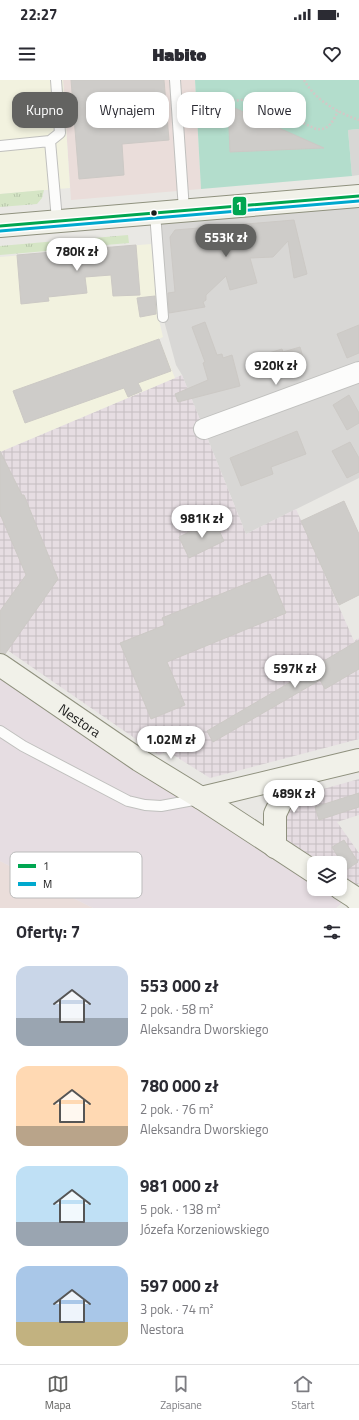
<!DOCTYPE html>
<html lang="pl">
<head>
<meta charset="utf-8">
<style>
	:root { --surface:#fff; --page:#f2f2f3; --text:#2b2b33; --muted:#7c7c81; --line:#e1e1e2; --accent:#636361 }
	body { margin:0; font-family:"Titillium Web",sans-serif; background:var(--page); color:var(--text); height:100vh; display:flex; flex-direction:column; font-size:15px; white-space:nowrap }
	* { box-sizing:border-box; margin:0 }
	p { font-size:13px; color:var(--muted) }
	.icon { flex:none; width:22px; height:22px; fill:none; stroke:currentColor; stroke-width:2; stroke-linecap:round; stroke-linejoin:round }
	.map { position:relative; height:828px; overflow:hidden }
	.drawer { display:flex; flex-direction:column; background:var(--surface); flex:1 }
	.drawer>* { flex:none }
	.hud { position:absolute; left:12px; top:12px; width:335px; height:36px; display:flex; gap:8px }
	.fabs { position:absolute; left:307px; top:776px; display:grid; gap:8px }
	.fabs a { display:grid; place-items:center; width:40px; height:40px; border-radius:8px; background:var(--surface); box-shadow:0 2px 6px #0003; font-size:20px }
	.price { position:absolute; translate:-50% -34px; padding:0 9px; border-radius:14px; background:#fff; color:#222; font-size:13px; line-height:26px; filter:drop-shadow(0 1px 2px #0008) }
	.price::after { content:''; position:absolute; left:50%; top:24px; width:12px; height:9px; margin-left:-6px; background:inherit; clip-path:polygon(0 0,100% 0,50% 100%) }
	.price.active { background:var(--accent); color:#fff }
	ul { padding:0; list-style:none }
	li { display:flex; align-items:center; gap:12px; height:100px; padding:0 16px }
	li span { display:grid; place-items:center; flex:none; width:112px; height:80px; border-radius:12px; color:#555 }
	li>.icon { margin-inline-start:auto }
	span .icon { width:48px; height:48px; fill:#fffc; stroke-width:1 }
	li b { font-size:17px }
	h2 { display:flex; justify-content:space-between; align-items:center; height:48px; padding:0 16px; font-size:17px }
	.chip { padding:0 14px; border-radius:12px; background:var(--surface); box-shadow:0 2px 6px #0003; font-size:14px; line-height:36px }
	.chip.active { background:var(--accent); color:#fff }
	.status { display:flex; justify-content:space-between; align-items:center; height:28px; padding:0 20px; background:var(--surface); direction:ltr }
	.status svg { height:11px; fill:currentColor }
	header { display:flex; justify-content:space-between; align-items:center; height:52px; padding:0 16px; background:var(--surface); font-size:18px; font-weight:800 }
	.menu { display:flex; justify-content:space-around; align-items:center; height:56px; border-top:1px solid var(--line); background:var(--surface); font-size:11px; color:var(--muted) }
	.menu a { display:grid; justify-items:center; gap:2px }
	.menu .active { color:var(--accent) }
	.map>svg:first-child { display:block }
	.residential { fill:#d8d7d5 }
	.commercial { fill:#eaddda }
	.industrial { fill:url(#industrial-grid) }
	.education { fill:#f2f2df }
	.railway { fill:#e6dde2 }
	.grass { fill:url(#grass-tufts) }
	.pitch { fill:#b3ddcc }
	.building { fill:#ceccc9; stroke:#ccc9c5 }
	.lines { fill:none; stroke-linecap:round; stroke-linejoin:round }
	.lane-casing { stroke:#c0c0be; stroke-width:12 }
	.street-casing { stroke:#c0c0be; stroke-width:22 }
	.secondary-casing { stroke:#8f917e; stroke-width:24 }
	.path { stroke:#d3c8c6; stroke-width:2.5; stroke-dasharray:2 2; stroke-linecap:butt }
	.lane { stroke:#fcfcfb; stroke-width:10 }
	.street { stroke:#fcfcfb; stroke-width:20 }
	.secondary { stroke:#f1f1e9; stroke-width:22 }
	.bus-1-casing { stroke:#fff; stroke-width:6 }
	.bus-2-casing { stroke:#fff; stroke-width:6 }
	.bus-1 { stroke:#00a651; stroke-width:3 }
	.bus-2 { stroke:#00a9ce; stroke-width:3 }
	.bus-dot { fill:#1b1b1b; stroke:#fff; stroke-width:1.5 }
	.labels { text-anchor:middle; dominant-baseline:central; stroke-width:3; stroke-linejoin:round; paint-order:stroke }
	.street-label { font-size:14px; fill:#1b1b1b; stroke:#fff }
	.key { fill:#fff; stroke:#bbb; stroke-width:1 }
	.key-label { font-size:11px; fill:#1b1b1b }
	.line-badge { stroke:#fff; stroke-width:1.5 }
	.badge-label { font-size:11px; text-anchor:middle; font-weight:bold; fill:#fff }
</style>
</head>
<body>
<div class="status"><b>22:27</b><svg viewBox="0 0 49 12"><path d="M0 12V9h3v3zM5 12V6h3v6zM10 12V3h3v9zM15 12V0h3v12zM26 1h20v11H26zM47 4h2v5h-2z"/></svg></div>
<header><svg class="icon" aria-label="menu" viewBox="0 0 24 24"><path d="M4 6h16M4 12h16M4 18h16"/></svg>Habito<svg class="icon" aria-label="heart" viewBox="0 0 24 24"><path d="M12 20l-8-8c-3-5 5-10 8-4 3-6 11-1 8 4z"/></svg></header>
<div class="map">
<svg width="359" height="828" viewBox="0 0 359 828">
	<defs>
		<pattern id="industrial-grid" width="8" height="8" patternUnits="userSpaceOnUse"><rect width="8" height="8" fill="#e6dde2"/><path d="M0 4h8M4 0v8" fill="none" stroke="#c5bdc1"/></pattern>
		<pattern id="grass-tufts" width="24" height="20" patternUnits="userSpaceOnUse"><rect width="24" height="20" fill="#d5e5c5"/><path d="M3 7l-1-3M5 7V3M7 7l1-3M15 17l-1-3M17 17v-4M19 17l1-3" fill="none" stroke="#b6c4a9"/></pattern>
	</defs>
	<rect width="100%" height="100%" fill="#e9e8e4"/>
	<!-- residential -->
	<path class="residential" d="M359,49V95L352,96L348,50Z
		M359,116V398L246,454L182,295L176,285L163,237L155,133Z"/>
	<!-- commercial -->
	<path class="commercial" d="M63,0H195L201,109L71,120Z
		M0,781L93,828H0Z"/>
	<!-- industrial -->
	<path class="industrial" d="M182,295L246,454L296,429L354,561L359,558V659L210,698L167,671L159,675L0,565V372Z
		M359,699V735L337,742L359,773V803L357,806L340,795V783H320L289,764L285,756L284,741L287,728L298,717L316,711Z"/>
	<!-- education -->
	<path class="education" d="M0,0H63L70,108L0,114Z
		M151,164L159,240L163,257L159,259L175,298L0,372V177Z"/>
	<!-- railway -->
	<path class="railway" d="M0,594L314,803V809H323L343,822L336,828H93L0,781Z"/>
	<!-- grass -->
	<path class="grass" d="M44,110L42,118L37,124L0,127V114Z
		M128,155L129,163L82,167V159Z
		M68,160L69,169L0,175V166Z"/>
	<!-- pitch -->
	<path class="pitch" d="M195,0H359V49L348,50L352,96L201,109Z"/>
	<!-- building -->
	<path class="building" d="M71,0H164L169,60L122,64L124,95L79,99Z
		M228,25L279,48L324,68L230,72Z
		M294,140L307,194L294,198L288,161L273,177L250,178L257,203L230,210L226,196L206,215V220L203,222L205,227L169,233L168,213L175,212L170,157L175,150Z
		M136,165L140,215L113,216L111,195L85,197L87,213L48,217L49,221L21,224L17,175Z
		M155,216L156,234L140,237L137,218Z
		M205,242L217,275L222,274L223,278L232,275L240,306L178,322L175,314L208,300L203,283L205,282L192,247Z
		M359,245V273L347,278L337,254Z
		M159,259L171,291L138,303L142,311L128,317L124,308L25,343L13,311Z
		M300,267L305,284L290,288L276,295L269,273L282,269L283,272Z
		M349,315L359,333V343L347,350L333,325Z
		M297,351L306,374L271,387L273,394L241,406L230,378Z
		M350,362L359,378V392L347,398L332,371Z
		M0,371L22,415H24L58,499L5,574L0,573V531L26,495L0,434Z
		M344,421L359,454V515L339,525L301,441Z
		M214,440L224,461L189,478L179,457Z
		M270,494L286,533L167,582L185,625L151,639L120,563L165,545L162,538Z
		M359,560V589L325,609L320,600L213,662L207,651L313,589L312,588Z
		M359,713V727L319,740L315,727Z
		M344,760L358,782L346,790L332,767Z"/>
	<g class="lines">
		<defs>
			<path id="lane" d="M56,0L60,53L50,61L57,140
				M175,0L184,130
				M0,66L50,61
				M155,133L163,237
				M0,651L23,666L128,721L145,725L161,726L199,719"/>
			<path id="street" d="M204,349L359,292"/>
			<g id="secondary">
				<path d="M0,146L359,116"/>
				<path id="s1" d="M0,585L139,680L201,718L359,680"/>
				<path d="M201,718L314,792"/>
				<path d="M275,767V734L285,713L299,695"/>
				<path d="M340,808L354,817L359,822"/>
			</g>
		</defs>
		<!-- lane casing -->
		<use href="#lane" class="lane-casing"/>
		<!-- street casing -->
		<use href="#street" class="street-casing"/>
		<!-- secondary casing -->
		<use href="#secondary" class="secondary-casing"/>
		<!-- path -->
		<path class="path" d="M304,0C315,20 338,33 359,40
			M189,25L252,19L316,49C329,51 333,41 338,31"/>
		<!-- lane -->
		<use href="#lane" class="lane"/>
		<!-- street -->
		<use href="#street" class="street"/>
		<!-- secondary -->
		<use href="#secondary" class="secondary"/>
		<defs>
			<path id="bus-1" d="M0,146L359,116"/>
			<path id="bus-2" d="M0,151L359,121"/>
		</defs>
		<!-- bus-1 casing -->
		<use href="#bus-1" class="bus-1-casing"/>
		<!-- bus-2 casing -->
		<use href="#bus-2" class="bus-2-casing"/>
		<!-- bus-1 -->
		<use href="#bus-1" class="bus-1"/>
		<!-- bus-2 -->
		<use href="#bus-2" class="bus-2"/>
	</g>
	<!-- markers -->
	<circle class="bus-dot" cx="154" cy="133" r="3.5"/>
	<g class="labels">
		<!-- street labels -->
		<g class="street-label">
			<text stroke="none"><textPath href="#s1" startOffset="97">Nestora</textPath></text>
		</g>
	</g>
	<!-- legend -->
	<rect x="10" y="772" width="132" height="46" rx="6" class="key"/>
	<rect x="18" y="784" width="18" height="4" fill="#00a651"/>
	<rect x="18" y="802" width="18" height="4" fill="#00a9ce"/>
	<g class="key-label">
		<text x="43" y="790">1</text>
		<text x="43" y="808">M</text>
	</g>
	<rect class="line-badge" x="232" y="116" width="15" height="20" rx="4" fill="#00a651"/>
	<g class="badge-label">
		<text x="239" y="130">1</text>
	</g>
</svg>
<div class="fabs">
<a><svg class="icon" aria-label="layers" viewBox="0 0 24 24"><path d="M12 4l9 5-9 5-9-5zM3 14l9 5 9-5"/></svg></a>
</div>
<b class="price active" style="left:226px;top:178px">553K zł</b>
<b class="price" style="left:77px;top:192px">780K zł</b>
<b class="price" style="left:276px;top:306px">920K zł</b>
<b class="price" style="left:202px;top:459px">981K zł</b>
<b class="price" style="left:295px;top:609px">597K zł</b>
<b class="price" style="left:171px;top:680px">1.02M zł</b>
<b class="price" style="left:294px;top:734px">489K zł</b>
<div class="hud">
<a class="chip active">Kupno</a>
<a class="chip">Wynajem</a>
<a class="chip">Filtry</a>
<a class="chip">Nowe</a>
</div>
</div>
<section class="drawer">
<h2>Oferty: 7<svg class="icon" aria-label="filters" viewBox="0 0 24 24"><path d="M4 7h16M4 17h16"/><circle cx="9" cy="7" r="2"/><circle cx="15" cy="17" r="2"/></svg></h2>
<ul>
<li><span style="background:linear-gradient(#c9d6e8 65%,#9aa5b1 0)"><svg class="icon" aria-label="home" viewBox="0 0 24 24"><path d="M3 11l9-7 9 7M6 9v11h12V9"/></svg></span><div><b>553 000 zł</b><p>2 pok. · 58 m²</p><p>Aleksandra Dworskiego</p></div></li>
<li><span style="background:linear-gradient(#ffd9b3 75%,#b9a48a 0)"><svg class="icon" aria-label="home" viewBox="0 0 24 24"><path d="M3 11l9-7 9 7M6 9v11h12V9"/></svg></span><div><b>780 000 zł</b><p>2 pok. · 76 m²</p><p>Aleksandra Dworskiego</p></div></li>
<li><span style="background:linear-gradient(#bfe0f5 70%,#9aa5b1 0)"><svg class="icon" aria-label="home" viewBox="0 0 24 24"><path d="M3 11l9-7 9 7M6 9v11h12V9"/></svg></span><div><b>981 000 zł</b><p>5 pok. · 138 m²</p><p>Józefa Korzeniowskiego</p></div></li>
<li><span style="background:linear-gradient(#a9c7e8 70%,#c2b280 0)"><svg class="icon" aria-label="home" viewBox="0 0 24 24"><path d="M3 11l9-7 9 7M6 9v11h12V9"/></svg></span><div><b>597 000 zł</b><p>3 pok. · 74 m²</p><p>Nestora</p></div></li>
</ul>
</section>
<nav class="menu">
<a class="active"><svg class="icon" aria-label="map" viewBox="0 0 24 24"><path d="M3 6l6-2 6 2 6-2v14l-6 2-6-2-6 2zM9 4v14M15 6v14"/></svg>Mapa</a>
<a><svg class="icon" aria-label="saved" viewBox="0 0 24 24"><path d="M7 4h10v16l-5-4-5 4z"/></svg>Zapisane</a>
<a><svg class="icon" aria-label="home" viewBox="0 0 24 24"><path d="M3 11l9-7 9 7M6 9v11h12V9"/></svg>Start</a>
</nav>
</body>
</html>
